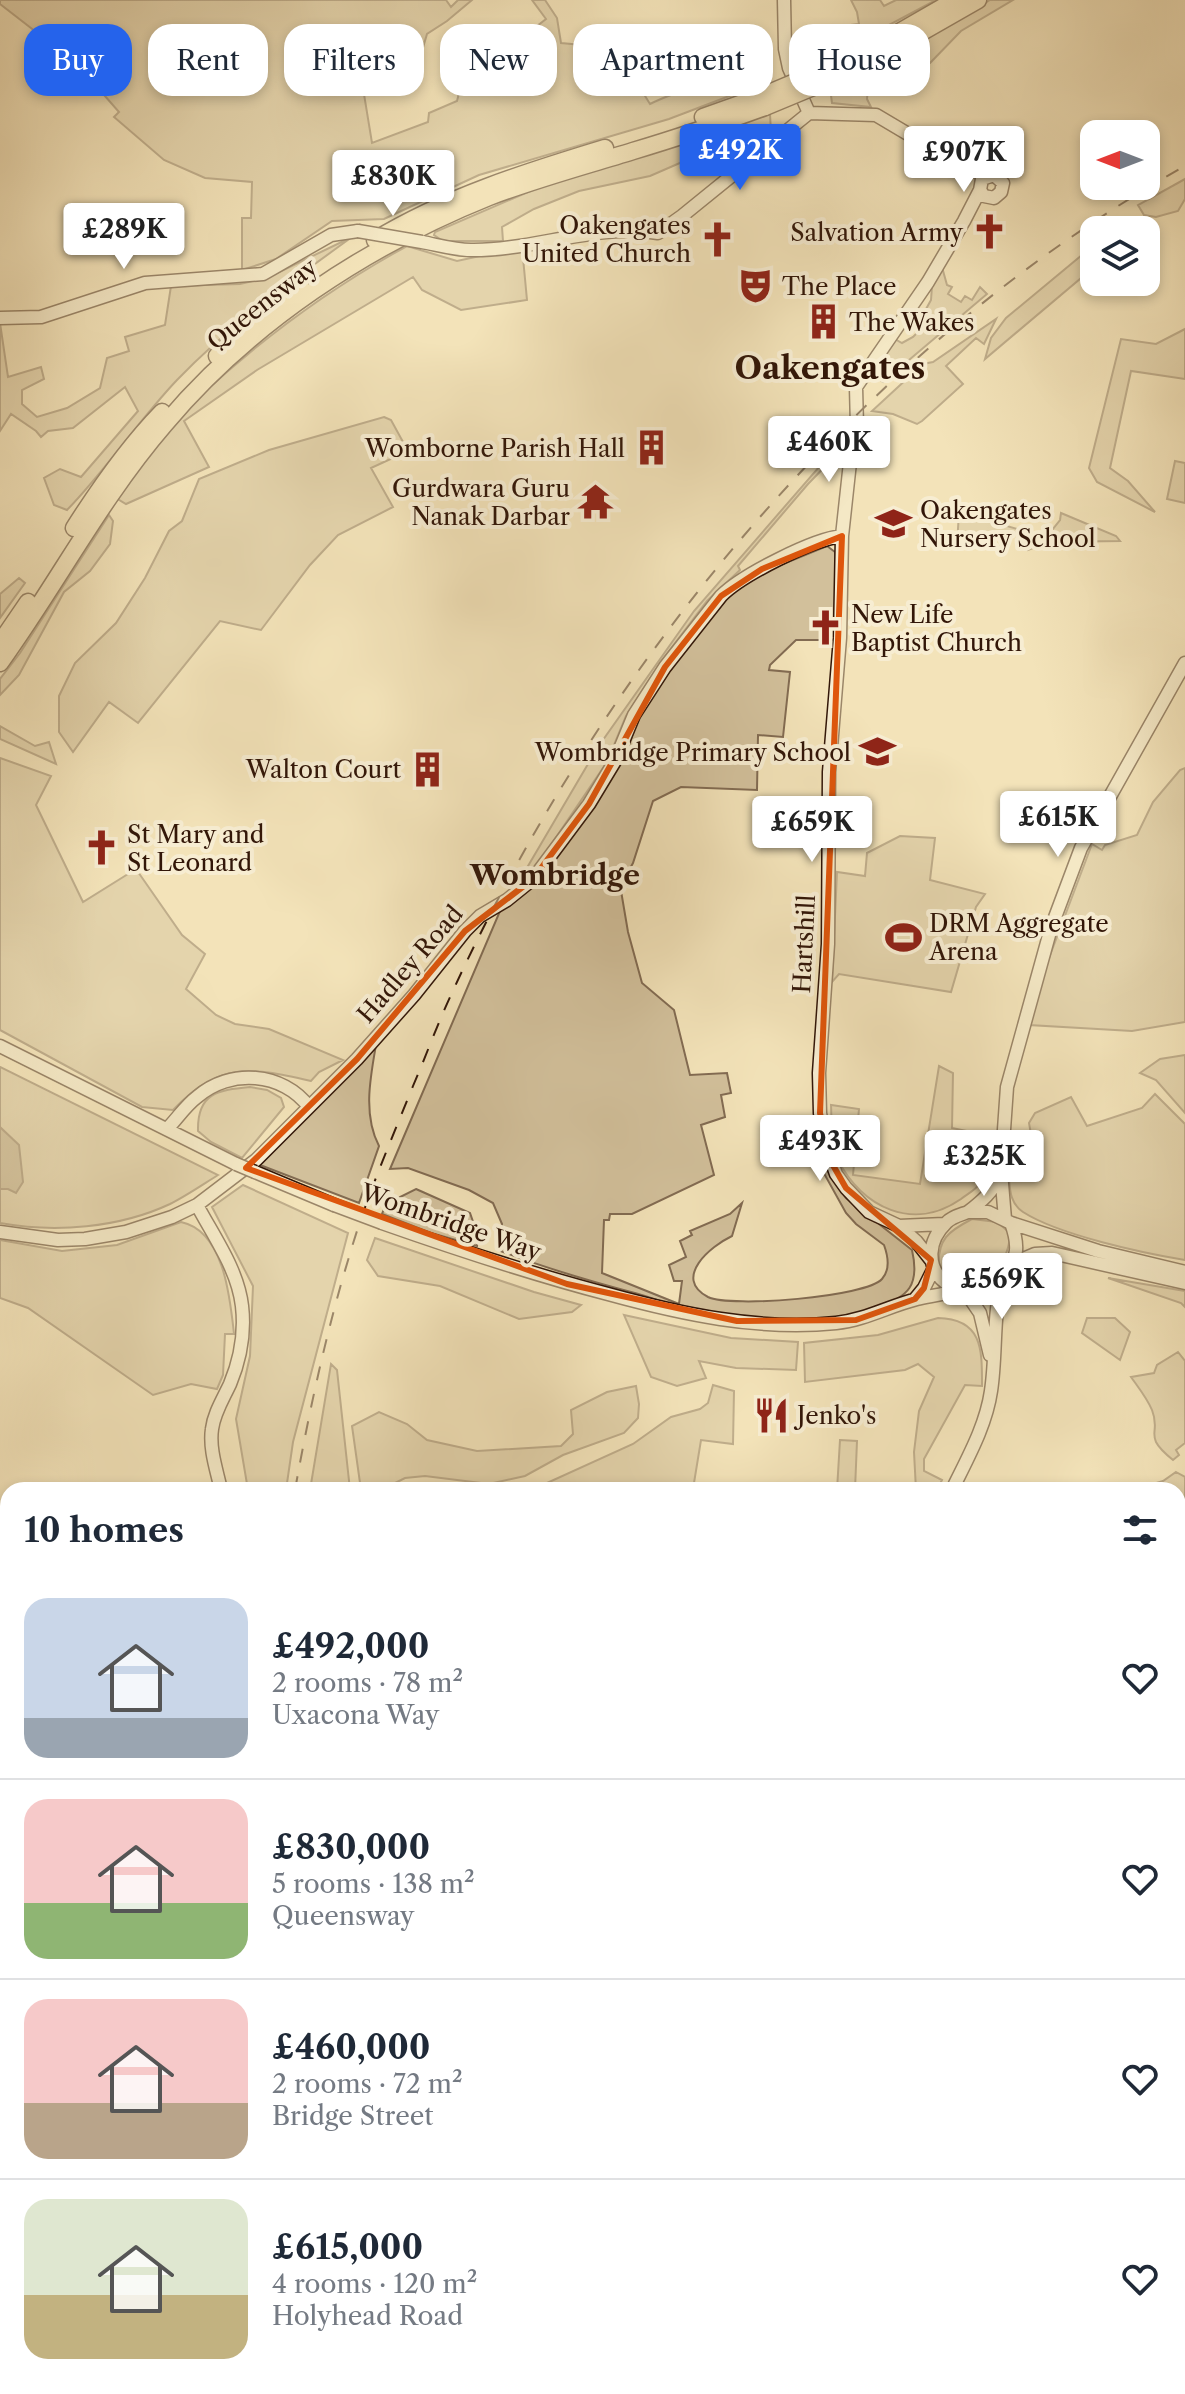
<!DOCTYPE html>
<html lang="en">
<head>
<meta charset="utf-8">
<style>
	:root { --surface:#fff; --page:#f6f6f7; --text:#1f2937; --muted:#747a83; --line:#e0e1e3; --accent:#2563eb }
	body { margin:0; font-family:"Libre Caslon Text",serif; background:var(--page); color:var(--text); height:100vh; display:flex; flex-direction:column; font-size:30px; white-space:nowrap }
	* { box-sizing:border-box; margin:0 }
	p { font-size:26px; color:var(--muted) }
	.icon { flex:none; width:44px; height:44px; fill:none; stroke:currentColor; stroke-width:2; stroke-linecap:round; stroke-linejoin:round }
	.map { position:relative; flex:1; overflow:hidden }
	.panel { position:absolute; left:0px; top:1482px; width:1186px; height:912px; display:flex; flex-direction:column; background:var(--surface); border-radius:24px 24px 0 0; box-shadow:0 4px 12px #0003 }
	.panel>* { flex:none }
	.top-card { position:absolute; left:24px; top:24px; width:1138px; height:72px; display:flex; gap:16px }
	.needle { width:52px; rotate:270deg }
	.tools { position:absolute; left:1080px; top:120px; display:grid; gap:16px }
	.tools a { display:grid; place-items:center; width:80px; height:80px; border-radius:16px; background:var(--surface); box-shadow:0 4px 12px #0003; font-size:40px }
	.price { position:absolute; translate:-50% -68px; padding:0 18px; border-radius:8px; background:#fff; color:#222; font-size:26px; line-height:52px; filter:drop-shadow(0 2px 4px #0008) }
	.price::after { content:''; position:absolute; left:50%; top:48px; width:24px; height:18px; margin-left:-12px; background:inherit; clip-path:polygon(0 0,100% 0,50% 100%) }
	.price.current { background:var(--accent); color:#fff }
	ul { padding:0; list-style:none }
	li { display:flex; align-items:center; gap:24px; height:200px; padding:0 24px }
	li+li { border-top:2px solid var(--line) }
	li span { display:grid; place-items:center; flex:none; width:224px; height:160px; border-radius:24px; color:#555 }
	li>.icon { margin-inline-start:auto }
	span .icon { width:96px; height:96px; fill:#fffc; stroke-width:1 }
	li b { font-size:34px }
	h2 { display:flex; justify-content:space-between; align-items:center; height:96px; padding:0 24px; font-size:34px }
	.tag { padding:0 28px; border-radius:24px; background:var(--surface); box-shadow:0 4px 12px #0003; font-size:28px; line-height:72px }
	.tag.current { background:var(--accent); color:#fff }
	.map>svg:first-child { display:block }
	.green { fill:#d2c09b; stroke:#826b52; stroke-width:2 }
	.water { fill:#b19d7d; stroke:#7e674e; stroke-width:2 }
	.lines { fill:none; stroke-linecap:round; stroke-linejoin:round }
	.secondary-casing { stroke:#321608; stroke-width:15 }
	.highway-casing { stroke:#321608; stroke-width:19 }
	.secondary { stroke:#f7edd2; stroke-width:12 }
	.highway { stroke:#f3e3b9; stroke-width:16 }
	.rail { stroke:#321608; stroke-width:2; stroke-dasharray:14 14; stroke-linecap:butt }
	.secondary-bridge-casing { stroke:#321608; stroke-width:15; stroke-linecap:butt }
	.highway-bridge-casing { stroke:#321608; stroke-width:19; stroke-linecap:butt }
	.secondary-bridge { stroke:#f7edd2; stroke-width:12 }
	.highway-bridge { stroke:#f3e3b9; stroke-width:16 }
	.marked { fill:none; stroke:#df560c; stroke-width:6; stroke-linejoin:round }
	.labels { text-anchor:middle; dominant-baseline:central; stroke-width:8; stroke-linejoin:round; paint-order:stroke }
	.poi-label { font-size:24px; fill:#321608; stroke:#f7edd2; text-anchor:start }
	.street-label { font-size:24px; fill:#321608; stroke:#f7edd2 }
	.quarter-label { font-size:28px; font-weight:bold; fill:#321608; stroke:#f7edd2 }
	.district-label { font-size:32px; font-weight:bold; fill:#321608; stroke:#f7edd2 }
</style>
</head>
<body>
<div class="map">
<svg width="1185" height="2394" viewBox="0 0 1185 2394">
	<rect width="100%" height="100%" fill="#f3e3b9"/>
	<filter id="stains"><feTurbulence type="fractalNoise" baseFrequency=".0025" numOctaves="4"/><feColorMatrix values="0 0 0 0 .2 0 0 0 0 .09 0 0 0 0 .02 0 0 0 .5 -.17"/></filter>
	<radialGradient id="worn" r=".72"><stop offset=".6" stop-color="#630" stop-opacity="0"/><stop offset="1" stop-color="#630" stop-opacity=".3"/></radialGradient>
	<!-- green -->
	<path class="green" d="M0,0H446L451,7L458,0H472L447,21L427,34L419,61L397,64L361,76L372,143L428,122L429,113L457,101L472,42L490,57L510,47L546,19L532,0H545L557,18L561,43L604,47L606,41L649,46L645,53L624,62L650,104C675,91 705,87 723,63L747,75L769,81L669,119L479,175L384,219L332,221L276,259L242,270V218H251L252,182L205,178L164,160L114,117L119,112L76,63L0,4Z
		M851,0H880L884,6L896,0H936L806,69L797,59L832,49L834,27L859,24L857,12Z
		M990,0H1013L961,31L930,63L900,72L868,87L867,99L871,107L832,103L830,88L917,44Z
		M770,114L771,132L748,152L751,144L749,140L689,159L650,176L579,191L534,209L502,227L503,241H443L434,235L435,232L542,186Z
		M1185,179V199L1178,211L1156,217L1144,215L1138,205Z
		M352,237C291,281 230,325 177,380C138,421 107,469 67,510L54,505L44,478L60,469L81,477L138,411L125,387L73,428L48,431L41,437L36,431L11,414L0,431V323L8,377L41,367L44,379L22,390V404L37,417L67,408L100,388L107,358L129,351L125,337L165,325L171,286L240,284L269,277Z
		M1094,245V261L1087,273L985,359L991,338L1006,318Z
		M407,246L457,261L522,247L527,300L461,310L422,290L413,277L257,370L184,421L209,467L126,504L116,498C142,464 167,427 198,398C260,340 332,287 407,246Z
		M942,267L947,285L952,287L948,294L961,302L965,296L972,300L980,287L987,294L883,382L872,374L893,338L902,343L913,337L926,324L920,320L931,300L932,286Z
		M996,319L984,344L976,338L946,366L963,384L922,421L917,424L893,414L872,411L923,364L933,362Z
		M1185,329V379L1131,371L1110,468L1128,481L1155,512L1097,482L1089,468L1121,339L1156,344Z
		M384,417L391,420L408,451L371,468L393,507L338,535L310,565L261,630L220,621L138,723L109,702L73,752L59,732V696L75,663L116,623L145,578L169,531L182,521L199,479L269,450Z
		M846,436L845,446L808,484L738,566L740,570L707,601L660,663L626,716L607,762L538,864L518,883L598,747L694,611Z
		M1175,461L1185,463V503L1167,499Z
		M959,512L1034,534L1052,530L1060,520L1061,513L1116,536L1120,541L1049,542L1028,550L1022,533L1010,532L957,545Z
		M109,515L113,521L110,544L90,571L64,592L19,675L0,695V679L20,653Z
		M827,546L835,552L838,569L834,640H796L770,665L769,670L790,672L783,737L758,735L757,790L681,787L653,801L633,863L624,879H619L628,932L642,983L674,1010L690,1075L727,1073L731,1093L721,1095L725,1117L701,1125L714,1175L632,1214H610L609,1220H604L602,1273L679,1304L682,1281H674L669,1265L686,1257L680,1241L692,1235L690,1231L730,1214L742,1203L732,1236C711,1246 672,1278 708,1297C731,1308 866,1297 882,1279C891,1269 888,1256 884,1245L856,1224L846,1213L821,1168L825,1167L846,1198L912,1250C920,1285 909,1297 876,1308C824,1326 731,1322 678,1307C662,1302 647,1296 631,1292C586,1280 542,1267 498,1250L502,1224L493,1203L469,1190L408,1168L390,1169L500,911L580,822L628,748L635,727L647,703L692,640L735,589L759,574Z
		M19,578L25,583L0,618V594Z
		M0,726L35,746L49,742L56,764L0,739Z
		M0,758L51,776L36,805L83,902L136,869L182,935L205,954L186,989L216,1015L235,1024L269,1029L343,1060L319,1072L311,1081C250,1067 220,1061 173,1110L142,1107L0,1030Z
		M1185,768V1022L1132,1031L1029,1025L1046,966L1092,844L1102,850L1105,845L1137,835L1153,802L1180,770Z
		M900,836L935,838L930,880L985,894L976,907L951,992L839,974L832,982L837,872L865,876L867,853Z
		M376,1045C370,1079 363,1115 379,1146L359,1203L260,1165Z
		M1185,1055V1113L1156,1080L1140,1073L1160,1059Z
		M939,1066L953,1073L952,1128L996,1137C993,1152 988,1169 980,1183C976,1190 967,1194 961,1199C914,1232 862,1208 838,1160C830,1143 832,1123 831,1105L859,1109L853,1175L920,1184Z
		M0,1067L218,1175C202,1185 186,1196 170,1204C119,1228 55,1233 0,1223Z
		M250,1087L267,1090L281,1098L284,1107L242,1158L211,1142L198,1131C197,1093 218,1090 250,1087Z
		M1155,1094L1185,1124V1260C1142,1253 1059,1235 1023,1212C1011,1204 1010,1192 1009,1179L1017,1177L1036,1163L1029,1123L1035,1113L1071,1097L1087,1126L1142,1108Z
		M243,1185L348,1233L293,1442L286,1490H248L236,1419L250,1356L253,1286L212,1207Z
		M416,1189L470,1213L478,1236L477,1246L431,1233L382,1214L386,1204Z
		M972,1219L997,1222L1010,1233C1009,1264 993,1274 964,1282L939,1267C937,1239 949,1231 972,1219Z
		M181,1222C224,1231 230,1297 234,1334H225L223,1375L217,1389L191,1384L153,1395L28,1308L0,1298V1240L62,1251L117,1245Z
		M375,1238L534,1292L581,1305L572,1312L519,1319L440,1286L378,1276L367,1260Z
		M1108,1278L1185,1291V1307L1181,1303Z
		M624,1315L731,1338L798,1342L796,1370L736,1368L699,1361L706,1378L677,1386L651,1377Z
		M938,1318C983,1319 982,1350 982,1386L965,1385L924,1459V1471L942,1480L937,1490H916L914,1452L919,1411L934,1377L918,1364L905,1370L805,1382L804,1343L878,1335Z
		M1087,1318H1115L1130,1332L1120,1360L1082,1333Z
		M1178,1352L1185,1361V1443L1176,1450L1179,1455L1173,1460C1141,1434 1162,1435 1152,1410C1147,1398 1138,1387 1131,1377L1154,1373L1157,1365Z
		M331,1364L337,1370L350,1490H310Z
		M713,1385L734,1391L733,1444L701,1440L693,1489L695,1490H526L536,1488L633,1444L671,1417L700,1409L708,1403Z
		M636,1386L639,1404L638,1418L624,1433L563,1455L525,1476L489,1484L425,1476L405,1478L391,1485L397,1490H361L352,1426L379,1412L407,1424L427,1440L477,1451L561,1446L573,1434L571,1410L607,1392Z
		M840,1440L857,1441L855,1490H837Z
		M1176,1472L1185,1477V1536H1178V1490H1133L1163,1481Z
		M1178,1735H1185L1183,1840L1178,1839Z
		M575,2386H681L672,2394H576Z"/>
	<!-- water -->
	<path class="water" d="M0,1127L19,1145L23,1182L16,1193L8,1189H0Z
		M8,1729V1791L0,1801V1732Z"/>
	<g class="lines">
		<defs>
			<path id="secondary" d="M784,0L785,49L789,68L809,113
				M809,113L876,115L967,169L989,175
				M422,242C438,245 455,250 471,250C531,251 598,223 658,233L682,216L809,113
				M0,318L41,317L145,283L263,274L331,235L358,231
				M0,1046L236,1164
				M167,1129C177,1119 185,1106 197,1097C230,1068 283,1072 309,1107
				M255,1172L334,1205
				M197,1205C214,1237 238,1270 242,1306C245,1332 240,1360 230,1384C223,1399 214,1413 212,1429C209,1449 217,1471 221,1490
				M968,1212H988L1011,1223C1018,1242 1020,1260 1003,1274C953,1317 907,1261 946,1223C951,1217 960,1215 968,1212Z
				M968,1212C982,1201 993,1192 1000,1175
				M1005,1219L1001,1172L1007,1087L1051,928L1081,848L1185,663
				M382,1223C456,1249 531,1274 608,1294C681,1314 759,1331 836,1323C865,1320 889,1306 917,1299C931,1296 945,1294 959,1290
				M1011,1223L1098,1251L1185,1272
				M899,1226L944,1224
				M0,1232L58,1240L85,1239L126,1232L172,1217L197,1205L256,1160L357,1059L414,995L465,931L480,916L507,900L533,879L589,804L615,761L634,715L665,667L721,596C742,575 813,539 842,536
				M931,1260L916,1241L899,1226L869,1212L846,1188L836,1174L825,1143L820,1113L819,1073L828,944L829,772L840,638L842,536L852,444L857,427L856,387L928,282L964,221L980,190L982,179L994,175L1003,183L1001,192L994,198L984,196L980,190
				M1014,1263L1035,1254L1052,1253L1185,1283
				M965,1291L980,1313L990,1355
				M915,1299L924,1288L934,1268
				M952,1490C967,1459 986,1426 991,1391C997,1352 992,1312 1004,1274
				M0,1922L8,1916
				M0,2332L8,2331
				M248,2386L259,2394
				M743,2394V2386"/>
			<path id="highway" d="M889,38L955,0
				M830,80L901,44L978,0
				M703,117L762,96
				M375,240C446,197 526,172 605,148
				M217,356L251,325L301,287
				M74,528C100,487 128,447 162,412
				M0,643L28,602
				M0,663C57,584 101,498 165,424C250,323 367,246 489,197C536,179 585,166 633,151C677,138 721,123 765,107"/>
		</defs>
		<!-- secondary casing -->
		<use href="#secondary" class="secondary-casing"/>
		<!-- highway casing -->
		<use href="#highway" class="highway-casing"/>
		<!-- secondary -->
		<use href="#secondary" class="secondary"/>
		<!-- highway -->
		<use href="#highway" class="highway"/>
		<!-- rail -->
		<path class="rail" d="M295,1490C309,1412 326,1333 349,1257C366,1198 390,1143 413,1086C426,1056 437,1025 451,995C603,662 864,346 1185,166
			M274,2386V2394"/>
		<defs>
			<path id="secondary-bridge" d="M358,231L422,242
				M236,1164L255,1172
				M334,1205L382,1223"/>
			<path id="highway-bridge" d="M762,96L826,69
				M765,107L830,80"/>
		</defs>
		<!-- secondary-bridge casing -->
		<use href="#secondary-bridge" class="secondary-bridge-casing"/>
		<!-- highway-bridge casing -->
		<use href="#highway-bridge" class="highway-bridge-casing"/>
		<!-- secondary-bridge -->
		<use href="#secondary-bridge" class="secondary-bridge"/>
		<!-- highway-bridge -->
		<use href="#highway-bridge" class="highway-bridge"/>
	</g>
	<!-- marked area -->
	<path d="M0 0H1185V2394H0ZM842,536L820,1113L830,1160L846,1188L931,1260L924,1288L915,1299L856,1320L737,1321L567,1284L246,1168L357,1059L465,931L533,879L589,804L665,667L721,596L762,569Z" fill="#f3e3b9" fill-opacity=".55" fill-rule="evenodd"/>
	<path class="marked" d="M842,536L820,1113L830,1160L846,1188L931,1260L924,1288L915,1299L856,1320L737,1321L567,1284L246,1168L357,1059L465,931L533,879L589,804L665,667L721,596L762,569Z"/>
	<!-- icons -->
	<defs>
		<symbol id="church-bare" viewBox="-9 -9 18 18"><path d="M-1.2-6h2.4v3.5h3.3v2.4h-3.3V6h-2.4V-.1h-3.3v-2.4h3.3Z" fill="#8f2418" stroke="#f7edd2" stroke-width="2.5" paint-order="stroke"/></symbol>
		<symbol id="theatre-bare" viewBox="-9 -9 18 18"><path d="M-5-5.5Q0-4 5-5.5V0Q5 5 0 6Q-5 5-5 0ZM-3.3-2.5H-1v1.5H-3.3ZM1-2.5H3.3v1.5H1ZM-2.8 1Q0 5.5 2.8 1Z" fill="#8f2418" stroke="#f7edd2" stroke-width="2.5" paint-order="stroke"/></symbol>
		<symbol id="building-bare" viewBox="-9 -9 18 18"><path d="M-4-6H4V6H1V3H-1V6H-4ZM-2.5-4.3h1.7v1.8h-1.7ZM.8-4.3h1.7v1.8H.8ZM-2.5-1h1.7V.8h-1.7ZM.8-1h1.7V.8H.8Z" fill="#8f2418" stroke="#f7edd2" stroke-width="2.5" paint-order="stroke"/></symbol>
		<symbol id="temple-bare" viewBox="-9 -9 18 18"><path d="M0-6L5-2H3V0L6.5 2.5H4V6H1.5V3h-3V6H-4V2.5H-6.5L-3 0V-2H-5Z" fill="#8f2418" stroke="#f7edd2" stroke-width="2.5" paint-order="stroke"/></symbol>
		<symbol id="school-bare" viewBox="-9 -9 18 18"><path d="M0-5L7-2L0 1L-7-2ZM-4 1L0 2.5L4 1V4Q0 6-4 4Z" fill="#8f2418" stroke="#f7edd2" stroke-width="2.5" paint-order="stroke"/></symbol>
		<symbol id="stadium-bare" viewBox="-9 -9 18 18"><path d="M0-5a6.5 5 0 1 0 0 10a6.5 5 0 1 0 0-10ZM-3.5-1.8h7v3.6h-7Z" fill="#8f2418" stroke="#f7edd2" stroke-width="2.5" paint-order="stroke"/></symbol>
		<symbol id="restaurant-bare" viewBox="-9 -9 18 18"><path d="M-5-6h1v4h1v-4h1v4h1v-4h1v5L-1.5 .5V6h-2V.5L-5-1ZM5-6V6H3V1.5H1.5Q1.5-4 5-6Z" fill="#8f2418" stroke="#f7edd2" stroke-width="2.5" paint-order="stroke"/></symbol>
	</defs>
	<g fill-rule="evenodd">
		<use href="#church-bare" x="964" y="206" width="51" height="51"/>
		<use href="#church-bare" x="692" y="214" width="51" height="51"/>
		<use href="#theatre-bare" x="730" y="260" width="51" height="51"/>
		<use href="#building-bare" x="798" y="296" width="51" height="51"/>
		<use href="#building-bare" x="626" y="422" width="51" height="51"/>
		<use href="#temple-bare" x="570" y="476" width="51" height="51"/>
		<use href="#school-bare" x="868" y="498" width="51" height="51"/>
		<use href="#church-bare" x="800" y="602" width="51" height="51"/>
		<use href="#school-bare" x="852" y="726" width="51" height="51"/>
		<use href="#building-bare" x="402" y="744" width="51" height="51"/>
		<use href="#church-bare" x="76" y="822" width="51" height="51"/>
		<use href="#stadium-bare" x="878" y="912" width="51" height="51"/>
		<use href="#restaurant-bare" x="746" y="1390" width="51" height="51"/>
	</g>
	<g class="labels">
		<!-- poi labels -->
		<g class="poi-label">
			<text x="691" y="225" text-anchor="end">Oakengates<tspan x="691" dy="28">United Church</tspan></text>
			<text x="963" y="232" text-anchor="end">Salvation Army</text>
			<text x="782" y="286">The Place</text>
			<text x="849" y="322">The Wakes</text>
			<text x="625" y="448" text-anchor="end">Womborne Parish Hall</text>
			<text x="570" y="488" text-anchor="end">Gurdwara Guru<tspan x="570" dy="28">Nanak Darbar</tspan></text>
			<text x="920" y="510">Oakengates<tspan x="920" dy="28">Nursery School</tspan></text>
			<text x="851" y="614">New Life<tspan x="851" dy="28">Baptist Church</tspan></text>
			<text x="851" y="752" text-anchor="end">Wombridge Primary School</text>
			<text x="401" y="769" text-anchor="end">Walton Court</text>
			<text x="127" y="834">St Mary and<tspan x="127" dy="28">St Leonard</tspan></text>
			<text x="929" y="923">DRM Aggregate<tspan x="929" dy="28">Arena</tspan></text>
			<text x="797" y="1415">Jenko's</text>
		</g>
		<!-- street labels -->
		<g class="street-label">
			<text transform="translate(262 304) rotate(-38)">Queensway</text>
			<text transform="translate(804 944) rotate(-87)">Hartshill</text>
			<text transform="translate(410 964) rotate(-49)">Hadley Road</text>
			<text transform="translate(451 1222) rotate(19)">Wombridge Way</text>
		</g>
		<!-- quarter labels -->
		<g class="quarter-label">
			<text x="555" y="875">Wombridge</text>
		</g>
		<!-- district labels -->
		<g class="district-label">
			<text x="830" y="367">Oakengates</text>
		</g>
	</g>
	<rect width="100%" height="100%" filter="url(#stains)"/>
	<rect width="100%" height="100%" fill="url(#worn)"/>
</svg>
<div class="tools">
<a><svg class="needle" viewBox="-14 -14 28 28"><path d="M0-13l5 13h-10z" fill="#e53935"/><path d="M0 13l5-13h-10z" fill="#747a83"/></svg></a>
<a><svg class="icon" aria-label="layers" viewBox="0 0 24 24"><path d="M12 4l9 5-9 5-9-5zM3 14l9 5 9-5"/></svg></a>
</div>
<b class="price current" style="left:740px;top:192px">£492K</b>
<b class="price" style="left:964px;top:194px">£907K</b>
<b class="price" style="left:393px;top:218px">£830K</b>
<b class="price" style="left:124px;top:271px">£289K</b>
<b class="price" style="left:829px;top:484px">£460K</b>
<b class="price" style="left:1058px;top:859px">£615K</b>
<b class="price" style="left:812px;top:864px">£659K</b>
<b class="price" style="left:820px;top:1183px">£493K</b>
<b class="price" style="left:984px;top:1198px">£325K</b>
<b class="price" style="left:1002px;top:1321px">£569K</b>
<div class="top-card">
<a class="tag current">Buy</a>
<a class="tag">Rent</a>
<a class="tag">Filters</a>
<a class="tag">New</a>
<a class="tag">Apartment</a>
<a class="tag">House</a>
</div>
<section class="panel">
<h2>10 homes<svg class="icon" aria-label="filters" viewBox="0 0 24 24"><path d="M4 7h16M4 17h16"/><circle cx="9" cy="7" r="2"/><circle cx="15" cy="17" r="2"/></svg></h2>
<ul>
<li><span style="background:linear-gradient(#c9d6e8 75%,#9aa5b1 0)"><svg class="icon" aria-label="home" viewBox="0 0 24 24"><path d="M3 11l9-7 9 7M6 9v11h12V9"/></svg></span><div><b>£492,000</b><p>2 rooms · 78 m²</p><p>Uxacona Way</p></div><svg class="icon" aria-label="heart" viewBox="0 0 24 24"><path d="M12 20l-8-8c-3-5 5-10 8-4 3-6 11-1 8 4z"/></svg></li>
<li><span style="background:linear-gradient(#f6c9c9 65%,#8fb573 0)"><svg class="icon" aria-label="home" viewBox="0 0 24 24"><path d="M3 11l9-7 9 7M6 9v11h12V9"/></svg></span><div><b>£830,000</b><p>5 rooms · 138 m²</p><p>Queensway</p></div><svg class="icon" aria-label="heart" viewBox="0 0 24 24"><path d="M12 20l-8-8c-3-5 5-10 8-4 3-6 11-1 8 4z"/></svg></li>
<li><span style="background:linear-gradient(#f6c9c9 65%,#b9a48a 0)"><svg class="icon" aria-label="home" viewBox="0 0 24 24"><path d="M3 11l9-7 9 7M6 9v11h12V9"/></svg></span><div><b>£460,000</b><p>2 rooms · 72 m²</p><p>Bridge Street</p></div><svg class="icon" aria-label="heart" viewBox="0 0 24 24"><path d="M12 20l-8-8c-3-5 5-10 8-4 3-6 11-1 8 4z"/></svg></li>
<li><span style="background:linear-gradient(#dfe7d0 60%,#c2b280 0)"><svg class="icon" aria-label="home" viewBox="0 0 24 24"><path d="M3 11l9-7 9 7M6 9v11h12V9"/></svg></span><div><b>£615,000</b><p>4 rooms · 120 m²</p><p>Holyhead Road</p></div><svg class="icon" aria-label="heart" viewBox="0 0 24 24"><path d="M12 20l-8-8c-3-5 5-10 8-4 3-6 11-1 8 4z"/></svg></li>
</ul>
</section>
</div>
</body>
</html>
